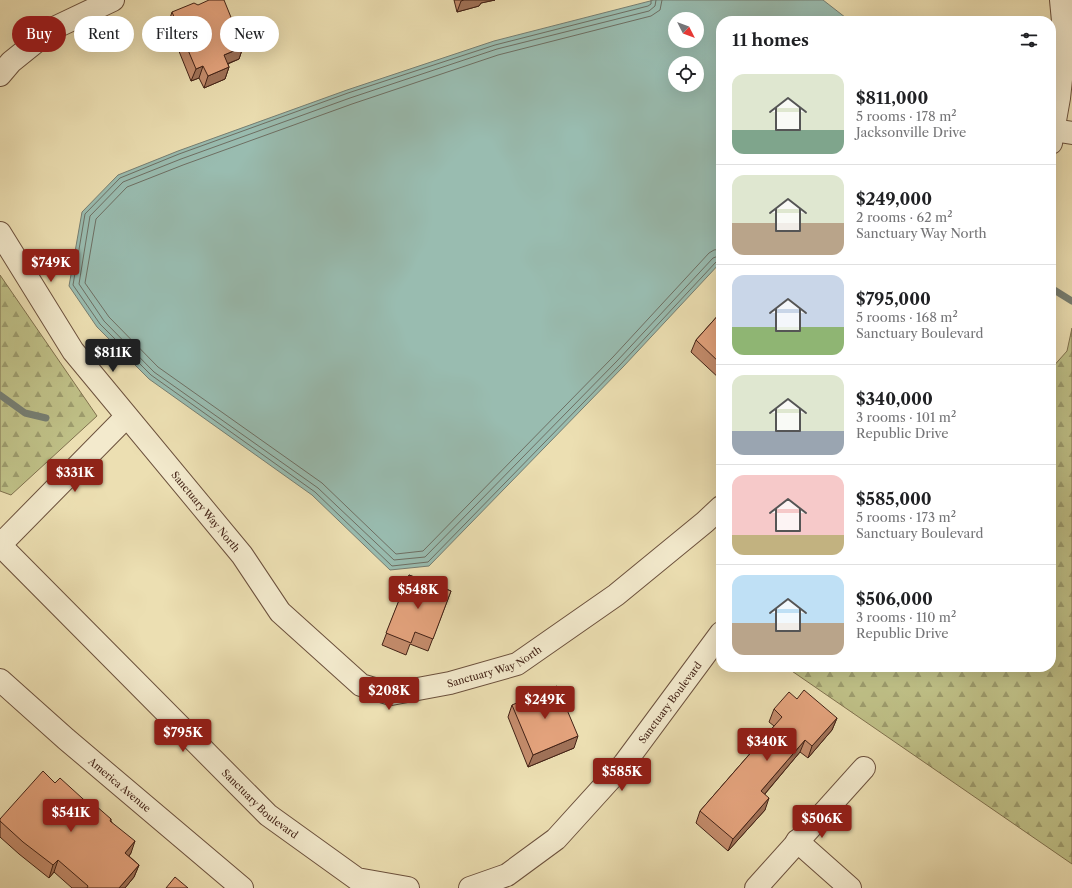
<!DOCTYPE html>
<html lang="en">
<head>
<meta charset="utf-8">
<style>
	:root { --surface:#fff; --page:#f2f2f2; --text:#202124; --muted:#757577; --line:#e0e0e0; --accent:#8f2418 }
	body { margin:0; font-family:"Libre Caslon Text",serif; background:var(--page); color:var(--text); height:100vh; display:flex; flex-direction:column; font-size:15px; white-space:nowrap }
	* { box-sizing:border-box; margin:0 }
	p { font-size:13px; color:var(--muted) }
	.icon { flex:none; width:22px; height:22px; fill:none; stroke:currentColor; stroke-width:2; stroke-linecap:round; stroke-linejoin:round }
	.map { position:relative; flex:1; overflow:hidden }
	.panel { position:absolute; left:716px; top:16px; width:340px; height:656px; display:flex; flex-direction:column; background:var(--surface); border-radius:16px; box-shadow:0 4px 16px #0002 }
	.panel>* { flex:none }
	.banner { position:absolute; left:12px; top:16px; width:380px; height:36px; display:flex; gap:8px }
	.needle { width:26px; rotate:132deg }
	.fabs { position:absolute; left:668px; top:12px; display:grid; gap:8px }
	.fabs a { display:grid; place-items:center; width:36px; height:36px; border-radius:50%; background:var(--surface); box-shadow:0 4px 16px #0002; font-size:20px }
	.price { position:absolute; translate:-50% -34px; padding:0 9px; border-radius:4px; background:var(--accent); color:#fff; font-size:13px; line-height:26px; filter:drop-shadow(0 1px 2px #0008) }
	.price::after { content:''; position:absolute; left:50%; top:24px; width:12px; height:9px; margin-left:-6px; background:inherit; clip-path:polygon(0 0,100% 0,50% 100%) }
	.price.on { background:#222; color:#fff }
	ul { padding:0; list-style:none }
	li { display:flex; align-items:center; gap:12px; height:100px; padding:0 16px }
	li+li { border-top:1px solid var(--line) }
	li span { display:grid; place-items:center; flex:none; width:112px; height:80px; border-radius:12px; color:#555 }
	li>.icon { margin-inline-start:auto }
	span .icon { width:48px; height:48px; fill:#fffc; stroke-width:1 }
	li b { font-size:17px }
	h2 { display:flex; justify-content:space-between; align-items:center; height:48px; padding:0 16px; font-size:17px }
	.tag { padding:0 14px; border-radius:18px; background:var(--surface); box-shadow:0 4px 16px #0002; font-size:14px; line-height:36px }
	.tag.on { background:var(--accent); color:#fff }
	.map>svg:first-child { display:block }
	.forest { fill:url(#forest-firs); stroke:#80714e }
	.water { fill:#99bcb0; stroke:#767e72; fill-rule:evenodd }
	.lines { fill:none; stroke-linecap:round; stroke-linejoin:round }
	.shore { stroke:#6e6f63; stroke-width:1 }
	.stream { stroke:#767e72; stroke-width:7 }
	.minor-casing { stroke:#6c513d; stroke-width:24 }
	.minor { stroke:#f3eacd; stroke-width:22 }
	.wall { fill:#c48c6c; stroke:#422216 }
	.shaded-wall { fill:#a07258; stroke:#422216 }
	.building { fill:#e4a37d; stroke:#422216 }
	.labels { text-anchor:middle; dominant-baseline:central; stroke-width:3.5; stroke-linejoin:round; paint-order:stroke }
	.street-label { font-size:10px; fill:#422216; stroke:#f3eacd }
</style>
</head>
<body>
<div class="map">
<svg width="1072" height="888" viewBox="0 0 1072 888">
	<defs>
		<pattern id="forest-firs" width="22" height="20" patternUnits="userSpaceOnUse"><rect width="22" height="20" fill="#bfc087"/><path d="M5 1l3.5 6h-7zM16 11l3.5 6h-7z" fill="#9d9c6d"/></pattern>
	</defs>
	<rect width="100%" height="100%" fill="#ecdfb2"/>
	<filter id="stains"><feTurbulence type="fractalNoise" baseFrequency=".005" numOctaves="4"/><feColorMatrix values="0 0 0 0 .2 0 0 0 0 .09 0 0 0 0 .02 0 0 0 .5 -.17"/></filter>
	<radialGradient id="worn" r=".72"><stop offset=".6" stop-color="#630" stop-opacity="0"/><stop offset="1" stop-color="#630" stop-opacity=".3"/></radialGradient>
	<!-- forest -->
	<path class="forest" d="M0,275L97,416L11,495L0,491Z
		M1072,328V864L786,667H1051V369L1067,351Z"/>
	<!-- water -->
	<path class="water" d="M654,0H823L850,21H721V262L623,367L429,566L390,570L312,495L149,379L97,327L69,286L82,212L118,175L178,151L347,90L494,41ZM675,19H697V41H675ZM675,63H697V85H675Z"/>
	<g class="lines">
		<!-- shore -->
		<path class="shore" d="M651,0V4L648,6L495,45L348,93L179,154L120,178L85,214L73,285L100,324L151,375L315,492L392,566L428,562L620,365L716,262L721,260
			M656,0L655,6L649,11L497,49L350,98L181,159L123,182L90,216L79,284L104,321L154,372L318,488L394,560L425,557L617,361L713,258L721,255
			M662,0L660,10L651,16L498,55L352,104L183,165L127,187L96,219L85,283L109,317L158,367L322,483L396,554L423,551L613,357L709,253L714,250L721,249"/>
		<!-- stream -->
		<path class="stream" d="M1051,288L1072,301
			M0,395L25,413L46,418"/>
		<defs>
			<g id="minor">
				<path d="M0,75L11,62L52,29L113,0"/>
				<path d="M1053,130L1072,133"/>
				<path d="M1051,143L1059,98L1065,42L1061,0"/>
				<path id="s1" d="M0,233L73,351L242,555L280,612L361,685L391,694L450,683L517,664L616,595L705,522L721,507"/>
				<path id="s2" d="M0,545L268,815L357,879L408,888"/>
				<path d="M0,545L126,417"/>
				<path id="s3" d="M0,680L66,739L242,888"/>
				<path d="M797,841L850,888"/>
				<path id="s4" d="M470,888L507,875L556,839L624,764L721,633"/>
				<path d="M756,888L864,768"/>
			</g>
		</defs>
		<!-- minor casing -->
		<use href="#minor" class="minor-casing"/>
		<!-- minor -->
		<use href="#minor" class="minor"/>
	</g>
	<!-- wall -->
	<path class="wall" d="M454,0H495L481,3L479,6L457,12Z
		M172,12L243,47L239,59L228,64L229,67L225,79L204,88L199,78L191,81L168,24Z
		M721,312V380L691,352L696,340Z
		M409,575L451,591L428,651L410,644L406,655L382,645Z
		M797,699L837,718L832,730L808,758L800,752L765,794V810L728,851L696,823L700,811L774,726L769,722L774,709Z
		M512,705L574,748L528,767L508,717Z
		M93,808L111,819V821L131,853L129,856L139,865L134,877L125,888H72L54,872L49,878L19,854L0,837V819Z"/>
	<!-- shaded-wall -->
	<path class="shaded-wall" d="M464,0H495L481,3L479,6L457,12L461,1Z
		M243,47L239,59L219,67L224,55Z
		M203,66L199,78L191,81L196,69Z
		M229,67L225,79L204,88L208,76Z
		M837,718L832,730L808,758L812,746Z
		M578,736L574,748L528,767L533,755Z
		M805,740L800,752L757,803L761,791Z
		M769,798L765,810L728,851L733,839Z
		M135,841L131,853L121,866L125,853Z
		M58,860L54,872L49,878L53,865Z
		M139,865L134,877L125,888H119Z"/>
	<!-- building -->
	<path class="building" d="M209,0H224L243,47L224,55L229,67L208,76L203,66L196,69L172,12L194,3L198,5Z
		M721,312V364L696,340Z
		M409,575L451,591L433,639L415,632L411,643L386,633Z
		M557,686L578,736L533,755L512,705Z
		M804,690L837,718L812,746L805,740L761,791L769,798L733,839L700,811L782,717L774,709L789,692L797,699Z
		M43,771L55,783L60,778L93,808L95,805L111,819L110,821L135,841L125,853L139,865L119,888H87L88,886L58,860L53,865L23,842L0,821V819Z
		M175,877L188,888H166Z"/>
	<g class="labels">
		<!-- street labels -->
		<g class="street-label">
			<text stroke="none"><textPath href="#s1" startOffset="347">Sanctuary Way North</textPath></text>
			<text stroke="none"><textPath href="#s1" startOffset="720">Sanctuary Way North</textPath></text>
			<text stroke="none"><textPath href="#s4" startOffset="278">Sanctuary Boulevard</textPath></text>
			<text stroke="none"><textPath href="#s3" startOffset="159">America Avenue</textPath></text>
			<text stroke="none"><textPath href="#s2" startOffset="367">Sanctuary Boulevard</textPath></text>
		</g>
	</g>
	<rect width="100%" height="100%" filter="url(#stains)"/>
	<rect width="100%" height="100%" fill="url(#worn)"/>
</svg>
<div class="fabs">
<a><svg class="needle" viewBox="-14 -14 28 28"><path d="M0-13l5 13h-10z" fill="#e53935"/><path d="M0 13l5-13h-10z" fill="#757577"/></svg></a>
<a><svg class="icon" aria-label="locate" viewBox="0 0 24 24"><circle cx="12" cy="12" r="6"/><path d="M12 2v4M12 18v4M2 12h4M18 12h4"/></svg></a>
</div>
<b class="price" style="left:51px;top:283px">$749K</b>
<b class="price on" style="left:113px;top:373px">$811K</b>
<b class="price" style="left:75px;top:493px">$331K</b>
<b class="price" style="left:418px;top:610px">$548K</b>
<b class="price" style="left:389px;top:711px">$208K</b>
<b class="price" style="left:545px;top:720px">$249K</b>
<b class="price" style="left:183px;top:753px">$795K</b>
<b class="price" style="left:767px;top:762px">$340K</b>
<b class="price" style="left:622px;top:792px">$585K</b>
<b class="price" style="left:71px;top:833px">$541K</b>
<b class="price" style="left:822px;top:839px">$506K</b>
<div class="banner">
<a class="tag on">Buy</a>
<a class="tag">Rent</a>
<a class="tag">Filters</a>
<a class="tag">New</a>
</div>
<section class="panel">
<h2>11 homes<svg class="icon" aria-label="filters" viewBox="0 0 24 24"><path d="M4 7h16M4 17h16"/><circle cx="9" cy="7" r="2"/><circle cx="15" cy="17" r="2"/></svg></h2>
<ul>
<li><span style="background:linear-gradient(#dfe7d0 70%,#7fa58c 0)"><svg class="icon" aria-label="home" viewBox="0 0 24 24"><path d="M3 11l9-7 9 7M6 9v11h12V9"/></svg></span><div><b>$811,000</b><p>5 rooms · 178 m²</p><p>Jacksonville Drive</p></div></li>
<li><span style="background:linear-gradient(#dfe7d0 60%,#b9a48a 0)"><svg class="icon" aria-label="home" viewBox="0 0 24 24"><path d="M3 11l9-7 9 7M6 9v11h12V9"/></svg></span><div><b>$249,000</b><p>2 rooms · 62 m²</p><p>Sanctuary Way North</p></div></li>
<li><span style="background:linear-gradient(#c9d6e8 65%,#8fb573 0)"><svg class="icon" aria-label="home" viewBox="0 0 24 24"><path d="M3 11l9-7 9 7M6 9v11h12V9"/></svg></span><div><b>$795,000</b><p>5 rooms · 168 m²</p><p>Sanctuary Boulevard</p></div></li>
<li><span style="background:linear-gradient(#dfe7d0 70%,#9aa5b1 0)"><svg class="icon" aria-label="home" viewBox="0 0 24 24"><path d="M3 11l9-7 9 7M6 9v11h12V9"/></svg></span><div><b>$340,000</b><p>3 rooms · 101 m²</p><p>Republic Drive</p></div></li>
<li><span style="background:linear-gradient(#f6c9c9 75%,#c2b280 0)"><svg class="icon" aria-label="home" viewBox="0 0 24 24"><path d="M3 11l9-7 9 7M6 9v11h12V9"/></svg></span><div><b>$585,000</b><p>5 rooms · 173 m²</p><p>Sanctuary Boulevard</p></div></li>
<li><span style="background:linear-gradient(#bfe0f5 60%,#b9a48a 0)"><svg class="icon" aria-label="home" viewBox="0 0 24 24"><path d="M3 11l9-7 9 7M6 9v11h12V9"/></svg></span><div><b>$506,000</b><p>3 rooms · 110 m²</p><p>Republic Drive</p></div></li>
</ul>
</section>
</div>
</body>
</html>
